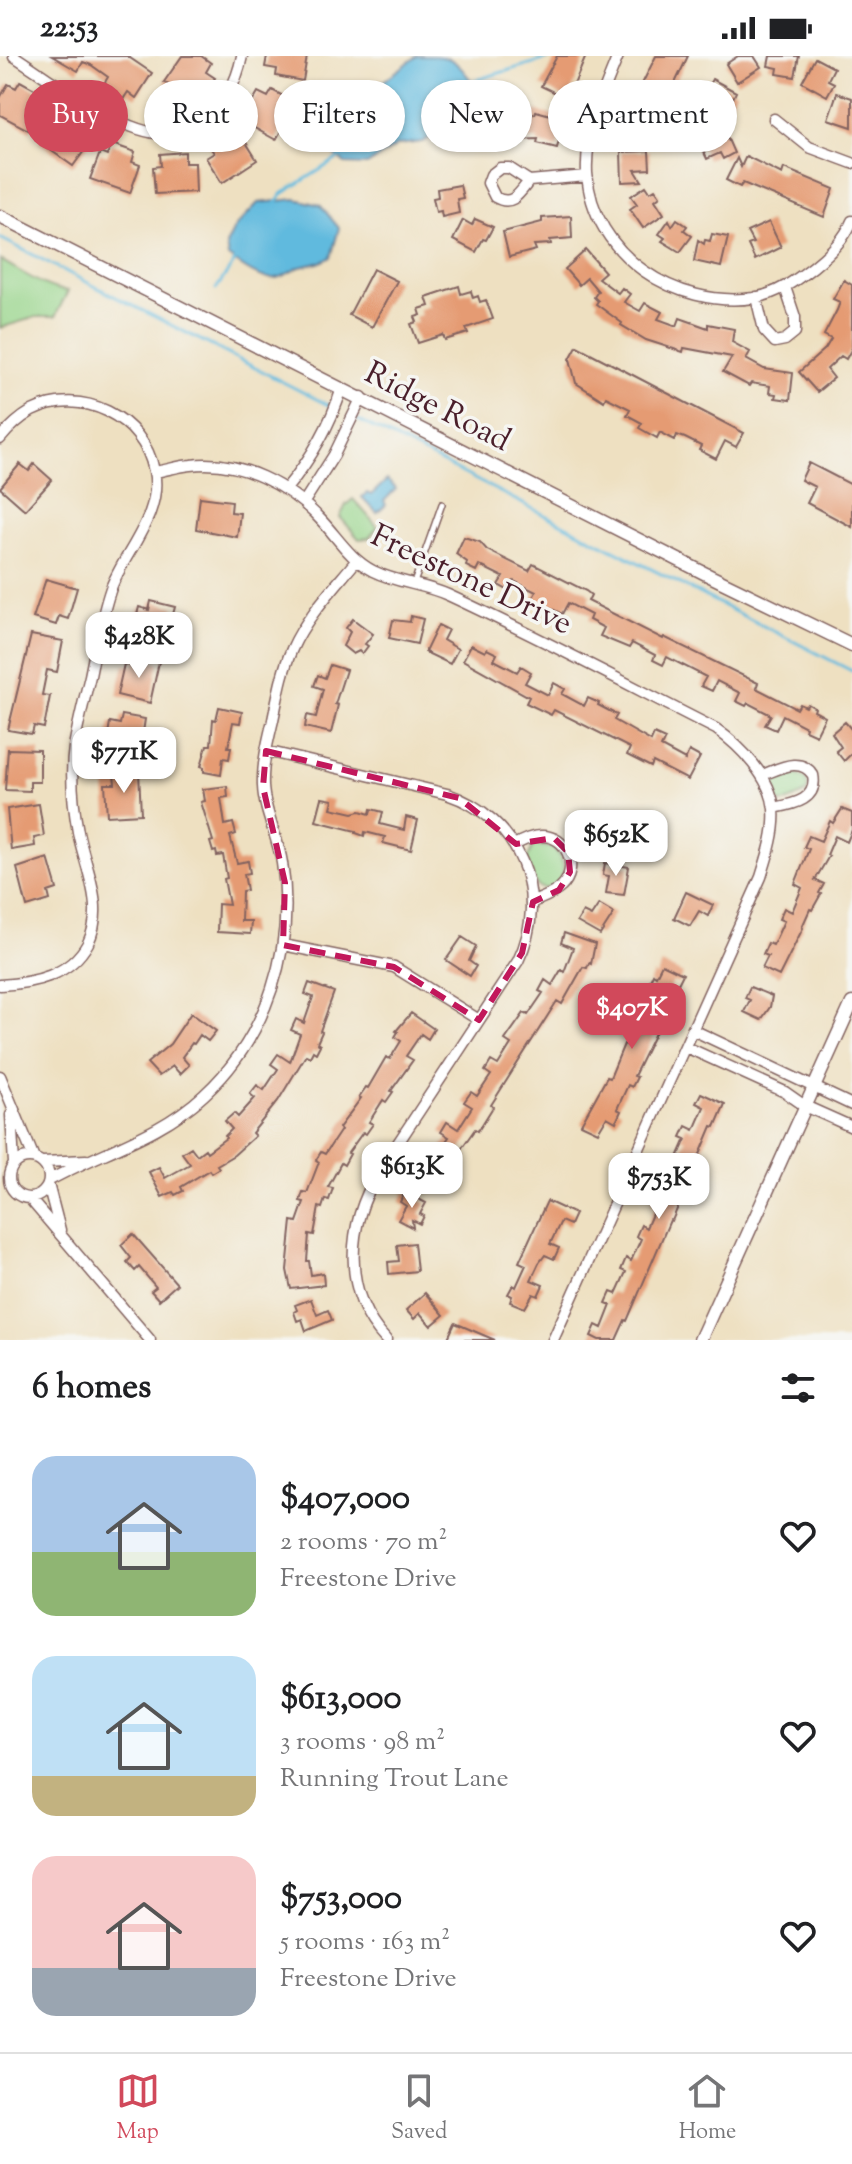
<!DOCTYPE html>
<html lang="en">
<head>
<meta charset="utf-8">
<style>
	:root { --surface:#fff; --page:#f6f6f6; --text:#202124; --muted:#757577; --line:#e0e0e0; --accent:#d1495b }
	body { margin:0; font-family:"Sorts Mill Goudy",serif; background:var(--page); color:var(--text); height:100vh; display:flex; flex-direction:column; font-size:30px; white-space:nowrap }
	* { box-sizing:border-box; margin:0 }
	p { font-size:26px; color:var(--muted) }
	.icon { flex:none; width:44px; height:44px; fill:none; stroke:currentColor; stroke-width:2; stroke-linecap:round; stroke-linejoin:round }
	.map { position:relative; height:1284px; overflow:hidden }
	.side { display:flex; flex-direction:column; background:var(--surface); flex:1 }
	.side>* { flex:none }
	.banner { position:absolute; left:24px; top:24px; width:804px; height:72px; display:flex; gap:16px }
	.price { position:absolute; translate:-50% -68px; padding:0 18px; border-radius:16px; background:#fff; color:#222; font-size:26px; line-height:52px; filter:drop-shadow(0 2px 4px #0008) }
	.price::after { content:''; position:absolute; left:50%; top:48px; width:24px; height:18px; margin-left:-12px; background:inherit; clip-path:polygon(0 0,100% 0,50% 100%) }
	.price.active { background:var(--accent); color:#fff }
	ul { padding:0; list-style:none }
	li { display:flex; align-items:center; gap:24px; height:200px; padding:0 32px }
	li span { display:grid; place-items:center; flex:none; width:224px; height:160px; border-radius:24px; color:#555 }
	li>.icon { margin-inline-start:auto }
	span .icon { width:96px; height:96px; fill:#fffc; stroke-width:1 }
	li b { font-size:34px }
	h2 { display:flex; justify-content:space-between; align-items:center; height:96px; padding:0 32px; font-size:34px }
	.chip { padding:0 28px; border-radius:36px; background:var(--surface); box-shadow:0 2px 6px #0004; font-size:28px; line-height:72px }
	.chip.active { background:var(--accent); color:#fff }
	.status { display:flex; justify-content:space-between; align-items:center; height:56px; padding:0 40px; background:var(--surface); direction:ltr }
	.status svg { height:22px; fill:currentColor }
	.menu { display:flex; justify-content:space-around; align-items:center; height:112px; border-top:2px solid var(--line); background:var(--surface); font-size:22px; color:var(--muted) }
	.menu a { display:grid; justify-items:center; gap:4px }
	.menu .active { color:var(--accent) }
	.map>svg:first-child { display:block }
	.green { fill:#96d489; stroke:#707a5a; stroke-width:2 }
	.water { fill:#60bade; stroke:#556c84; stroke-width:2 }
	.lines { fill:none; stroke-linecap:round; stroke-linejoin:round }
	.stream { stroke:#60bade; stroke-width:3 }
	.building { fill:#e59b73 }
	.service-casing { stroke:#836360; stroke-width:8 }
	.minor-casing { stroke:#836360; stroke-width:13 }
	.tertiary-casing { stroke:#836360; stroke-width:15 }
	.service { stroke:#fff; stroke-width:5 }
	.minor { stroke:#fff; stroke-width:10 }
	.tertiary { stroke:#fff; stroke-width:12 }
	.marked { fill:none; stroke:#c2185b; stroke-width:6; stroke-dasharray:16 10; stroke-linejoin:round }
	.labels { text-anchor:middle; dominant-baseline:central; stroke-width:7; stroke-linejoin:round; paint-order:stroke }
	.street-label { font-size:32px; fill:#4a1f2b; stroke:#f6f6f2 }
</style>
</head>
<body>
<div class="status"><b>22:53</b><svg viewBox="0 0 49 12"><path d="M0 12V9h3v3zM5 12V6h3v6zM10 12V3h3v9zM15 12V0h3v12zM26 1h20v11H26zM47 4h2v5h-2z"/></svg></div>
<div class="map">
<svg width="852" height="1284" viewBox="0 0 852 1284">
	<rect width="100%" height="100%" fill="#f6f6f2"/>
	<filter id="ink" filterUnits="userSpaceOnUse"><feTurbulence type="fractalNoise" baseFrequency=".0125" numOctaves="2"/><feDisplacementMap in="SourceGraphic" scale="16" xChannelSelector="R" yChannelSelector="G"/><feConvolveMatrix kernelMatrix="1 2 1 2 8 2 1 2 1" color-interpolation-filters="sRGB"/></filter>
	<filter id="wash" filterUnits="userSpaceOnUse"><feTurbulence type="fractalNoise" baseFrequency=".006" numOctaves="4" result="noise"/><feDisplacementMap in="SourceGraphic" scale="32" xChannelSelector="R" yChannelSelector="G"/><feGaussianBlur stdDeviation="1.8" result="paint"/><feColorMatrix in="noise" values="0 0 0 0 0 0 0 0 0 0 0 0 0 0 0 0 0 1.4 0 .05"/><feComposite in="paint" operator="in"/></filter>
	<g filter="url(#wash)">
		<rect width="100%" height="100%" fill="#eee0c1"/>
		<!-- green -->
		<path class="green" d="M0,204C22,215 44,233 68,235L55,261H36L0,272Z
			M353,443L378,471L369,482L359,483L340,461L346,449Z
			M793,717L806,723L808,731L806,737L784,747L777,746L770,731L773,725Z
			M537,789L553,792C564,804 567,814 559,828C534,842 533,822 527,803L532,792Z"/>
		<!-- water -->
		<path class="water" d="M417,0C453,0 452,0 474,28L471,48L446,73L422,86L398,89L367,109L345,108L318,84L316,69L331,55L381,27Z
			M296,143L320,149L339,172L331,201C320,208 313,208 300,211C292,214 285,221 276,222C259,225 241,209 228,201L226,189L235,171L258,147Z
			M387,424L396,433L384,445L386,449L377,457L362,441L367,437L371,439Z"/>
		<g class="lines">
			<!-- stream -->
			<path class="stream" d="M469,26L557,0
				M277,146L282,138L342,100
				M0,182L332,351
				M216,233L236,204
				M356,363L852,615"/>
		</g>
		<g id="blocks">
			<!-- building -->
			<path class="building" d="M52,0H127L152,17L136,42L128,36L122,45L102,31L108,21L91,9L83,6L78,15Z
				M182,0H201L211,7L206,16L215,22L201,41L193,36L188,42L164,26Z
				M267,0H307L303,25L276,20L277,13L265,11Z
				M557,0H586L568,43L541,30Z
				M656,0H688L665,48L658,44L651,64L655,65L647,86L621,77L628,59L634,61L640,45L635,42Z
				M738,0H754L761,11L737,26L726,8Z
				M770,0H799L795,21L777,18L778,12L768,10Z
				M815,2L834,12L828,24L834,27L827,40L802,26Z
				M712,23L736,36L724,61L699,48Z
				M20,25L42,37L37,45L44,49L30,75L0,59V42L8,28L16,32Z
				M272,34L296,47L276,84L251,70L255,62L246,57L258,36L268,41Z
				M837,37L852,42V71L828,63Z
				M536,55L565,63L557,92L537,87L538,83L496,85L495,61L535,58Z
				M69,59L90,74L83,84L89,88L73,110L39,86L55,63L62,68Z
				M720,65L734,97L723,103L720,97L707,103L697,82L701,80L698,75Z
				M229,74L235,84L242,80L257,104L222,127L206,102L214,97L208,88Z
				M112,88L135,96L132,106L140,109L130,137L90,123L100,97L107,100Z
				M649,95L650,113L635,114L642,125L622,126L621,96Z
				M185,96V107H195L196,136L155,138L153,111L161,110L160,98Z
				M746,100L782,118L784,112L834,133L824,161L743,127L740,131L726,124L737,102L741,111Z
				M460,129L463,142L457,143L459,157L442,161L441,155L436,156L433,142L438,141L437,133Z
				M646,130L650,136L655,133L660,140L655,144L664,158L643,172L630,153L637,148L631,140Z
				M571,160L572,182L550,184L551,188L534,189L536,194L509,201L503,176L542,166V162Z
				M475,163L493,171L486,184L483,183L476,196L453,184L463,164L472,169Z
				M677,163L687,170L684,174L692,180L680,196L662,185L665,182L659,178L669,164L672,170Z
				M769,166L781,191L755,204L748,189L753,187L747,176Z
				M712,178L728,181L721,211L694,205L698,184L704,188L705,184L710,185Z
				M586,194L605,216L598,222L618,237L622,232L630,238L624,246L640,255L645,247L662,256L658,263L677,270L680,262L708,272V268L734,273L732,286L750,296L746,303L764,313L793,317L790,344L775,342L776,338L769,337L770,330L751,327L749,330L723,316L732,301L684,292L683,296L646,284L621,269L622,267L596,248L598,245L594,241L598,235L587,222L579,229L565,213Z
				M373,213L397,225L372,271L349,259Z
				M844,224L852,229V292L846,303L841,300L827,313L834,322L817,336L799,316L825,293L831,283L824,279L837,254L840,246L833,243Z
				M459,230L461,238L471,235L473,242L478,240L480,246L486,244L493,263L466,272L468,277L445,284L443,279L418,287L411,268L417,266L415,261L421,259L419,253L429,250L426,241Z
				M577,290L744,377L736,391L725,385L716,403L699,394L701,390L685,382L677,379L675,384L660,376L657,382L639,372L642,367L627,359L630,353L606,341L604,345L576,327L570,303Z
				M809,407L852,429V471L807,447L815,431L801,424Z
				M20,408L29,415L34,408L52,424L25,454L0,432Z
				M200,441L232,445L231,456L240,457L237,481L196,473Z
				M464,481L480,486L487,494L529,515L533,508L586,535L591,539L588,545L663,583L664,581L758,627L756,632L797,653L800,648L806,651L808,648L815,652L814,655L825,661L816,679L805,674L806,671L783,659L776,674L765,669L771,659L748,647L746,650L736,645L740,637L717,625L712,635L701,630L706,621L667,601L663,609L653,604L655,599L632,587L629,592L600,580L604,572L589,564L591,559L568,547L562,558L532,543L536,536L514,525L509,535L498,529L503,521L479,509L476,515L466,510L467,506L456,498Z
				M46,523L77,532L68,563L59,560L56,569L33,562Z
				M151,545L175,551L164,591L131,582L139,551L149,554Z
				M411,560L423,563L417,588L389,582L393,564L410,566Z
				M353,563L373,578L365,588L368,590L362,598L359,595L353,598L343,590L350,576L346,572Z
				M438,569L448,574L443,584L458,593L450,608L425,596Z
				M31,579L63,585L57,616L47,614L42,639L50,640L44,672L34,670L32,678L8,674Z
				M471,589L485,596L487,593L497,598L494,604L517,616L521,610L531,616L525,627L548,639L554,627L565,633L562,638L584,650L588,642L599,647L598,649L617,659L614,664L651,685L654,678L665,683L661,691L685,704L689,695L700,701L688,724L653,706L651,711L627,699L630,692L554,654L551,659L526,647L529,641L463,604Z
				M136,601L159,606L150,647L117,639L124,608L134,610Z
				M330,609L346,614L335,648L338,649L331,677L305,671L307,659L316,661L323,633L314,630L318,619L325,622Z
				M219,651L242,656L240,667L233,666L228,691H231L229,703L223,702L221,719L204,716V711L201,710L207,689H211L213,663L216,664Z
				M122,659L145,663L139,703L105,698L110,666L120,668Z
				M845,666L852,674V697L844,705L836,695L841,691L832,677Z
				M8,693L40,694V726H30V735L5,734Z
				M139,716L141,758L107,760L105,728H115L114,718Z
				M227,730L228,741L221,742L225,769L233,767L236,778L230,780L237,807L248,805L250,817L244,818L247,834L242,835L241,865H251L250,878L217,876L218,848L229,849L224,823L227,822L223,799L217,800L216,795L213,796L210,786L213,785L201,746L205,745L203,733Z
				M322,742L333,744L331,752L353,757L360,755L370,758L371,753L383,756L380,768L404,774L406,761L418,764L411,794L383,787L385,781L365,776L364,780L356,777V775L316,765Z
				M39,748L44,780L34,782L35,790L11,794L7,753Z
				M842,753L852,757V774L847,786L835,780L827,799L829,800L815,824L824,828L819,837L821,838L812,854L810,853L802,871L803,872L779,920L762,912L768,900L763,898L768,887L773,889L784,865L779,863L784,852L792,856L802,832L795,828L809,793L804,791L809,780L821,785L830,765L833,767Z
				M48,802L57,833L48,836L50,844L27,851L17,812Z
				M605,807L629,811L624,839L606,837L609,820L603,819Z
				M686,836L713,849L708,860L699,855L690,870L674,862Z
				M599,848L614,857L600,879L577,866L583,856L591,860Z
				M564,877L595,888L591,908L589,907L587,912L583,911L562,948L557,945L491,1049L493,1051L478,1075L475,1073L433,1133L419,1124L427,1113L422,1110L428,1101L433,1104L449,1081L441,1076L447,1066L458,1073L472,1051L464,1046L471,1036L477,1040L491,1019L485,1015L491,1005L498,1009L511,988L505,984L524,957L528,959L543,937L539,935L545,924L552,929L561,914L564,916L573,892L561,887Z
				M462,881L476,890L469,905L476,910L470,920L446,904Z
				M662,908L683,918L678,928L673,926L668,936L656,965L660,967L634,1020L637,1021L632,1031L628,1029L617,1053L621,1055L616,1066L607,1061L598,1076L581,1068L607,1021L610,1022L624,988L628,989L637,970L634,969L638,959L636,958L652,928L649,927L653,918L656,920Z
				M309,927L334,936L320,975L322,976L317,987L320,989L316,997L313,995L310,1001L306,999L278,1045L252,1077L255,1080L234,1099L217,1109L219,1112L211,1117L209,1114L181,1131L183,1135L175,1139L173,1136L162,1141L149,1116L159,1111L165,1122L190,1108L182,1097L191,1091L197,1099L205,1093L207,1096L226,1082L225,1080L232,1073L225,1065L234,1057L238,1061L255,1042L250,1038L257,1029L264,1034L278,1013L271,1008L278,998L290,1006L300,978L291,974L296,963L304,967L313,941L305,938Z
				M750,931L772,940L770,951L761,964L744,956L750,944L745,942Z
				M191,957L216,975L208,985L200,979L194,988L192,987L182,1001L189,1009L180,1018L173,1010L159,1020L147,1007L170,988Z
				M411,957L434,973L428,983L421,978L406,1000L413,1004L391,1035L393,1036L386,1046L383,1044L369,1066L373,1068L366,1078L363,1076L348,1097L350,1098L344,1109L341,1107L328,1131L333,1132L329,1144L325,1143L322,1152L319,1151L314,1179L309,1178L307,1205H309L311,1219L323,1217L324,1229L291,1233L287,1214L292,1165L297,1166L304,1146L300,1145L303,1136L307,1137L319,1106L316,1104L321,1096L325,1098L341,1074L339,1072L361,1042L359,1041L366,1031L368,1032L386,1001L390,1003L401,985L395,981L398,976L396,975Z
				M701,1037L725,1048L715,1071L712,1070L672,1165L670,1164L627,1265L625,1264L616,1284H599L591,1280L596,1269L602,1272L611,1249L606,1247L611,1236L616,1238L626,1216L621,1214L626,1202L631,1205L641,1183L636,1180L641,1169L646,1172L656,1149L651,1146L656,1135L664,1139L674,1118L666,1114L671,1103L676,1106L686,1083L681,1081L686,1070L694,1074L704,1051L696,1047Z
				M405,1136L426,1147L420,1158L424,1160L420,1168L412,1164L413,1172L398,1164L406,1150L400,1146Z
				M547,1145L575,1158L570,1169L561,1165L550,1188L559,1192L554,1203L545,1199L539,1207L531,1224L543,1229L538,1240L533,1238L525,1252L510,1246L512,1240L508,1238L513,1229L516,1231L526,1209L519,1206Z
				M133,1178L177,1228L159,1244L151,1235L156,1231L139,1211L135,1215L127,1206L131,1202L121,1189Z
				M414,1187L417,1215L389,1218L388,1206L399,1205L397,1189Z
				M425,1237L444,1259L431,1270L420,1257L414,1263L406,1254Z
				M311,1243L317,1259L328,1254L332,1264L306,1275L302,1263L297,1265L294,1256L297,1254L295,1249Z
				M455,1267L495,1284H454L448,1282Z"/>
		</g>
	</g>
	<g filter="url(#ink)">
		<use href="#blocks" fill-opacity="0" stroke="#836360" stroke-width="2"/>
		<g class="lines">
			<defs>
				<path id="service" d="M414,527L442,448"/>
				<path id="minor" d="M14,0C50,23 129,85 172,77C184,75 195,67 205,61C227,47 237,25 242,0
					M618,0C603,37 585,77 587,117C592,199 676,253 754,242C777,238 795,225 813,211C828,199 845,183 852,165
					M774,63L809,91L852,107
					M529,125C519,138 512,151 495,141L488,127L491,119L500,112H509L529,125L587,120
					M756,241L764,274L775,286L785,284L795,276V261L785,231
					M0,383C9,372 20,362 32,355C81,330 144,361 154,415C163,458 125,495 111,532C101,561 96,591 90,620C84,644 78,668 74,691C70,719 73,749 78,776C85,812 106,850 88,887C70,920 34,927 0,929
					M155,416C167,414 179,410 191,409C240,403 289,429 321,464C338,482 350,503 373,515C397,527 424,528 448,539C539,581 627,628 716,673C740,690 771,721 774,753C776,775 768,799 761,821L553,1284
					M286,433C311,403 330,370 342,332
					M304,446L334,399L362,341
					M266,695L447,738C519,762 551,837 518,905L379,1116C347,1168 341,1236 386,1284
					M762,719C779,713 800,700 813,719C818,744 794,748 774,752
					M516,788C524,784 532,780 540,780C568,778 580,813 561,831C554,838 542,842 533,846
					M283,889L394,911L479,964
					M693,974L852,1049
					M686,991L785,1036L805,1050L852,1071
					M0,1020L34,1102
					M11,1059L14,1107
					M9 1122a20 20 0 1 1 40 0a20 20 0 1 1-40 0Z
					M43,1106L86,1104
					M50,1124C102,1095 159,1081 204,1039C267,981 296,891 282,807C278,781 264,756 263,730C262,708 268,685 273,664C278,640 282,615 292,593C306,561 334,532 356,505
					M48,1128L60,1174
					M30,1143L150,1284"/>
				<path id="tertiary" d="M0,160L710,520L852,589
					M700,1284L852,947"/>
			</defs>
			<!-- service casing -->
			<use href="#service" class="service-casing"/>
			<!-- minor casing -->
			<use href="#minor" class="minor-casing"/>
			<!-- tertiary casing -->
			<use href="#tertiary" class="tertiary-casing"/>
			<!-- service -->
			<use href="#service" class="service"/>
			<!-- minor -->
			<use href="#minor" class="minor"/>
			<!-- tertiary -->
			<use href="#tertiary" class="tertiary"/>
		</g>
	</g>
	<!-- marked area -->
	<path class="marked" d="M266,695L459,742L516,788L554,782L568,796L570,816L559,834L533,846L522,897L479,964L394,911L283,889L285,827L263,731Z"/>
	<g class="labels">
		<!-- street labels -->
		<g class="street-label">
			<text transform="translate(437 352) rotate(27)">Ridge Road</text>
			<text transform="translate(471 525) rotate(25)">Freestone Drive</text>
		</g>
	</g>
</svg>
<b class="price" style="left:139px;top:624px">$428K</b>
<b class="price" style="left:124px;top:739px">$771K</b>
<b class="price" style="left:616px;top:822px">$652K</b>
<b class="price active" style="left:632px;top:995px">$407K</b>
<b class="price" style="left:412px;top:1154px">$613K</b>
<b class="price" style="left:659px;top:1165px">$753K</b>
<div class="banner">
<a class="chip active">Buy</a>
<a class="chip">Rent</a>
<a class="chip">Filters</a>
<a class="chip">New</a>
<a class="chip">Apartment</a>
</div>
</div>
<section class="side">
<h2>6 homes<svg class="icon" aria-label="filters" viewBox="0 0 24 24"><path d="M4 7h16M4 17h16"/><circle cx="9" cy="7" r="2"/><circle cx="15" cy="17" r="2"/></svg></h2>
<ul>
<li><span style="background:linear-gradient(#a9c7e8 60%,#8fb573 0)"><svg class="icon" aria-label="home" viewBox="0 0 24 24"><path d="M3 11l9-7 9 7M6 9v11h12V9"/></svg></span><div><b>$407,000</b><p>2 rooms · 70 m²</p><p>Freestone Drive</p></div><svg class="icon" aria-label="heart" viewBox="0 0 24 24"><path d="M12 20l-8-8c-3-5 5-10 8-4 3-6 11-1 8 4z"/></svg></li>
<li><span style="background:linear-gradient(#bfe0f5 75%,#c2b280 0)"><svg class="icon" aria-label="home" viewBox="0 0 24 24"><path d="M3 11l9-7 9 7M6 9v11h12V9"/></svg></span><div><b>$613,000</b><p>3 rooms · 98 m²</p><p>Running Trout Lane</p></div><svg class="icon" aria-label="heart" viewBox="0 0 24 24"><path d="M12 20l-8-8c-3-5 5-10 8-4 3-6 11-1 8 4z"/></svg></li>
<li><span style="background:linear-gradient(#f6c9c9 70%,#9aa5b1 0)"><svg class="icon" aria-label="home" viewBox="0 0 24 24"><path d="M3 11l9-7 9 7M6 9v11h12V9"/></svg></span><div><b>$753,000</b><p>5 rooms · 163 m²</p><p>Freestone Drive</p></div><svg class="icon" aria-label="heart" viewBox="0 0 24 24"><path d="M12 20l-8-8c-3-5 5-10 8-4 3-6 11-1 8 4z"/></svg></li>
</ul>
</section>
<nav class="menu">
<a class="active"><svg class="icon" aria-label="map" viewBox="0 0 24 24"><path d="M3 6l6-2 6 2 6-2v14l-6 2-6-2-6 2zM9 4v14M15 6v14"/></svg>Map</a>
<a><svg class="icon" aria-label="saved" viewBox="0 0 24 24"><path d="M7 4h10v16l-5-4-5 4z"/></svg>Saved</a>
<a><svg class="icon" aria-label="home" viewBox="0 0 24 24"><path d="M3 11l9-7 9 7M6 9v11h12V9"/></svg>Home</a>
</nav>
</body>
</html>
